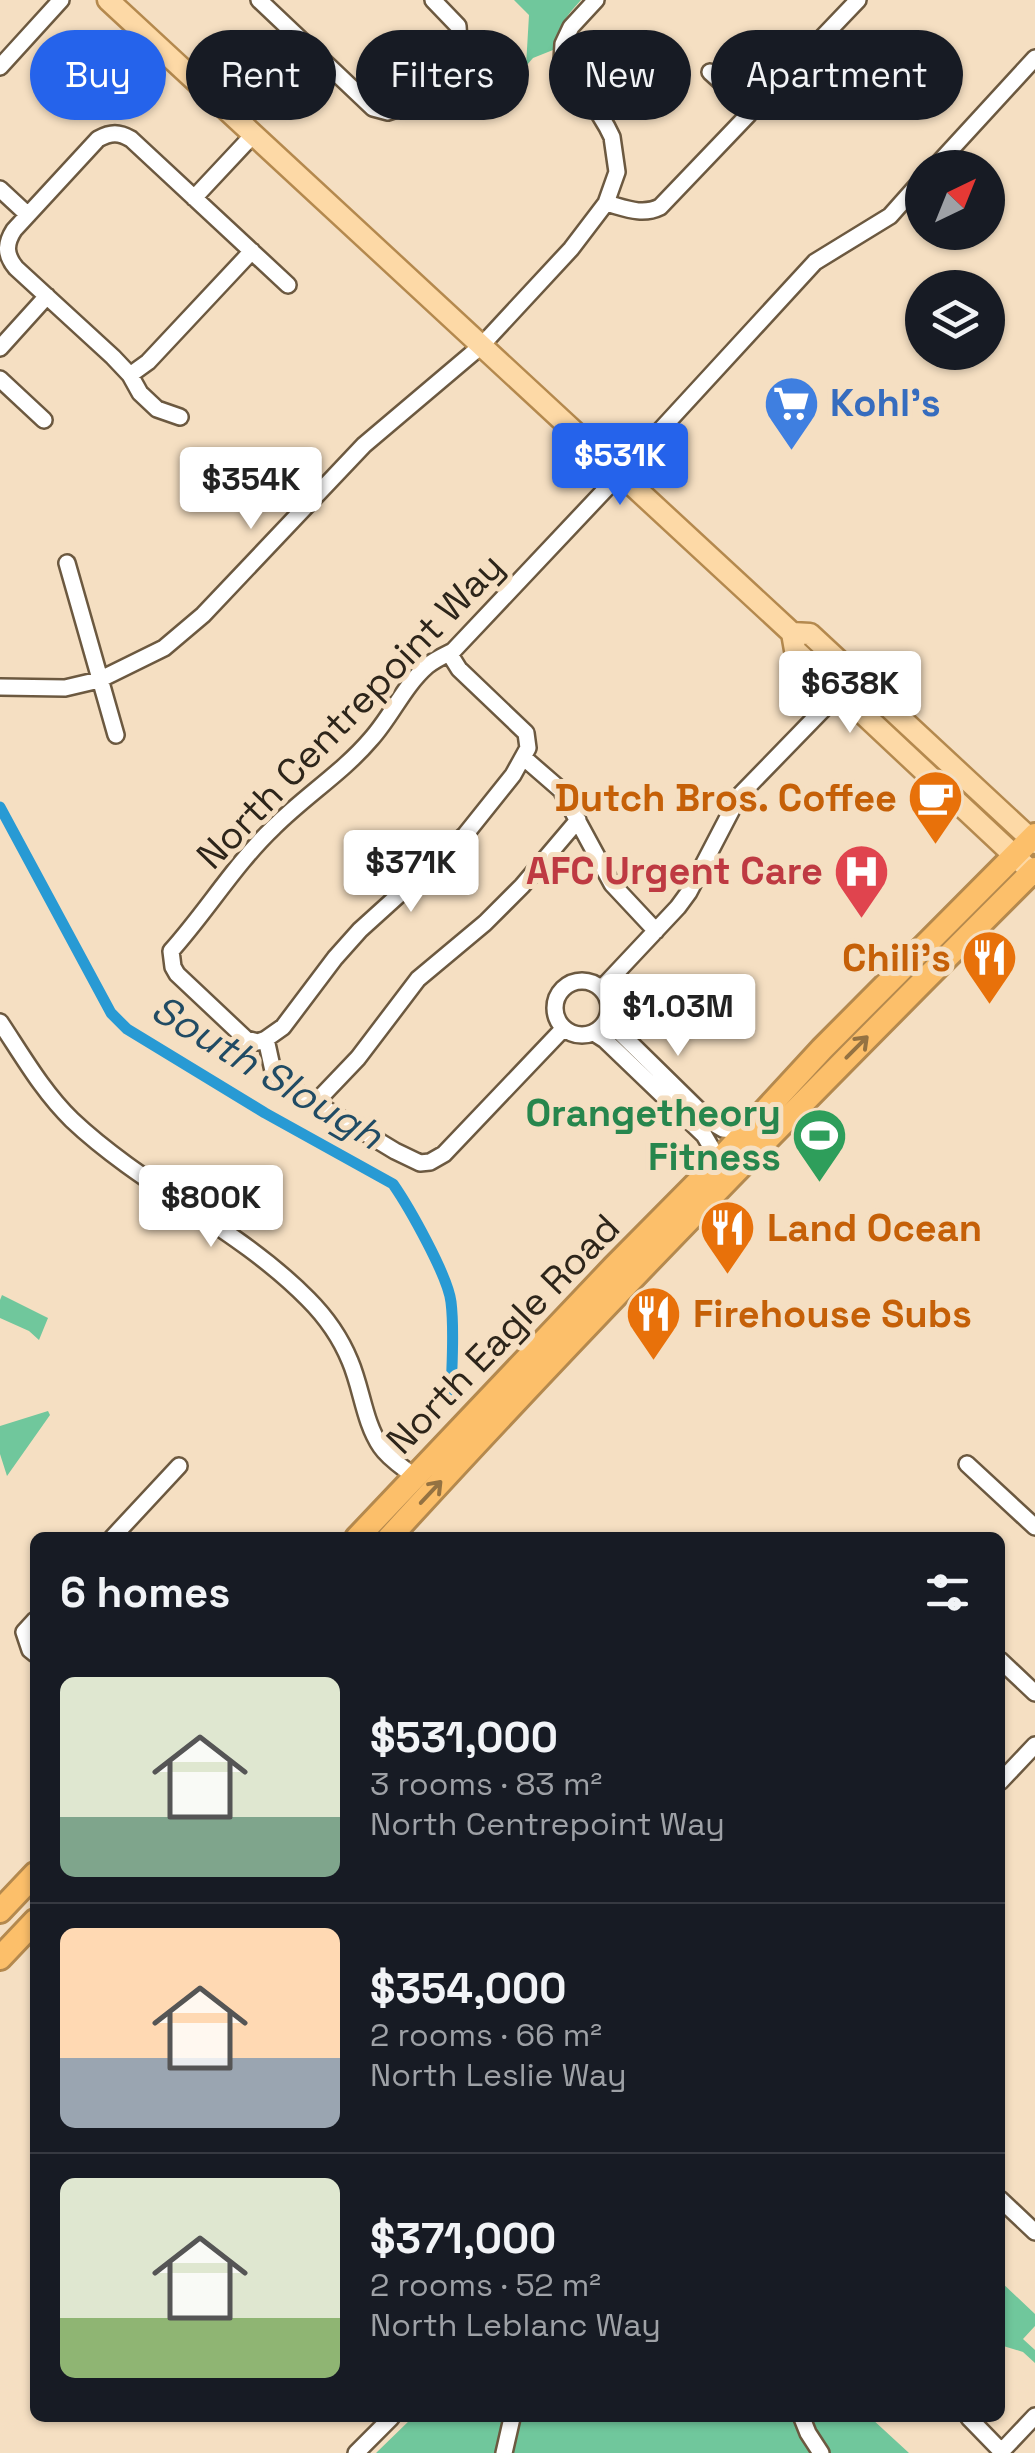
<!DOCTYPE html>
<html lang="en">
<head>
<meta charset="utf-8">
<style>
	:root { --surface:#171b24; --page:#20242c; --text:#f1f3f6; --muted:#9ea1a6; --line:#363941; --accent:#2563eb }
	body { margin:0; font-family:"Space Grotesk",sans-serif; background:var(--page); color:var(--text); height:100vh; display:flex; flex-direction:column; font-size:38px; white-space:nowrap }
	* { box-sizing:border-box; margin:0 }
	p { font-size:32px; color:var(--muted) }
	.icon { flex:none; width:55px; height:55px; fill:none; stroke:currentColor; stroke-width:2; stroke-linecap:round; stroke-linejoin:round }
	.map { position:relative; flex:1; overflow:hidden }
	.sheet { position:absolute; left:30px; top:1532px; width:975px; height:890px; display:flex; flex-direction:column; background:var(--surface); border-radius:15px; box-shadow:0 2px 8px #0004 }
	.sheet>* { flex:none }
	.guide { position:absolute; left:30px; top:30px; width:975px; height:90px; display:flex; gap:20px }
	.needle { width:65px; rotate:43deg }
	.tools { position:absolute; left:905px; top:150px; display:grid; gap:20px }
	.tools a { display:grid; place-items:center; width:100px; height:100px; border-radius:50%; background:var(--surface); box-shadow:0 2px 8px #0004; font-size:50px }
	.price { position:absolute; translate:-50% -85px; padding:0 22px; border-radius:10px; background:#fff; color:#222; font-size:32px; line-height:65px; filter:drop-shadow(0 2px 5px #0008) }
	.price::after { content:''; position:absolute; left:50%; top:60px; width:30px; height:22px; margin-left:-15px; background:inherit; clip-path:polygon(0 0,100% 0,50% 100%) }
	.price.selected { background:var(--accent); color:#fff }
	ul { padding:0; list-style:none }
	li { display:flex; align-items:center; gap:30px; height:250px; padding:0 30px }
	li+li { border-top:2px solid var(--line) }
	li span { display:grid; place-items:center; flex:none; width:280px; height:200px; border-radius:15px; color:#555 }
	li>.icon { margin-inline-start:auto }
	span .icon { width:120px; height:120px; fill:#fffc; stroke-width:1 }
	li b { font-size:42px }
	h2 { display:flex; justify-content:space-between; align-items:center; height:120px; padding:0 30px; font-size:42px }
	.pill { padding:0 35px; border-radius:45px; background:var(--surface); box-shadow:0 2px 8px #0004; font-size:35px; line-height:90px }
	.pill.selected { background:var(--accent); color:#fff }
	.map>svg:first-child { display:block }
	.green { fill:#70c79c }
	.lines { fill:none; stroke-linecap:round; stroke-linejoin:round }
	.canal { stroke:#289ad4; stroke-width:11 }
	.minor-casing { stroke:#6c5940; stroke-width:20 }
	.major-casing { stroke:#b4894e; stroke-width:25 }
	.highway-casing { stroke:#b4894e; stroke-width:28 }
	.minor { stroke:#fff; stroke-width:15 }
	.major { stroke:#fdd9a6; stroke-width:20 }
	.highway { stroke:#fcbf6a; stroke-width:22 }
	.oneway { stroke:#947242 }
	.labels { text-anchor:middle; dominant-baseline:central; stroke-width:10; stroke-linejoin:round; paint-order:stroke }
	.shop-label { font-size:38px; font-weight:bold; fill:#366cbe; stroke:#f5dfc2; text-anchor:start }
	.street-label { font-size:38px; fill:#2d251a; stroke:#f5dfc2 }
	.food-label { font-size:38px; font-weight:bold; fill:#c56008; stroke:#f5dfc2; text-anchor:end }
	.health-label { font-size:38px; font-weight:bold; fill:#be3a42; stroke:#f5dfc2; text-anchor:end }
	.leisure-label { font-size:38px; font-weight:bold; fill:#27864d; stroke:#f5dfc2; text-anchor:end }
	.water-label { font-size:40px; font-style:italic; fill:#204b64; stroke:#f5dfc2 }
</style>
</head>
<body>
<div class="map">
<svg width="1035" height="2453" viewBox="0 0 1035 2453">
	<rect width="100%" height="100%" fill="#f5dfc2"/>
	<!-- green -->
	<path class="green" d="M514,0H581C566,16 557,29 553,50L533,58L526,66L529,15Z
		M2,1295L48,1318L39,1340L29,1331L0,1318V1300Z
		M48,1411L50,1415L7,1476L0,1454V1426Z
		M1000,2281L1035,2314V2326L1023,2339L1035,2350V2363L1023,2352L1000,2345Z
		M412,2418H871L909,2453H376Z"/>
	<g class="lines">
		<!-- canal -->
		<path class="canal" d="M0,807L111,1013L127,1029L265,1113L393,1184C409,1207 448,1276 451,1302C455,1334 451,1371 451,1403"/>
		<defs>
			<path id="minor" d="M259,0L373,108L388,112L400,108L454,50L459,42L458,26L433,0
				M0,67L61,0
				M710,72L753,111
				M934,168L1035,58
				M0,189L28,215
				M194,198L253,135
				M606,203C625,208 642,216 660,207L858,0
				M0,348L47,296
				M130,375L148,362L252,251
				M0,379L44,420
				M180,417L157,409L140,393L130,375L113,357L16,268C5,255 5,244 14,230L98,139C111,132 119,132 131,139L288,285
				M67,563L116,735
				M449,653L459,669L526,733L528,748L513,775L465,835L360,930L335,958L283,1027L266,1039L258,1042L246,1039L177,974L173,967L171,951C207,911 235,864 274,827C305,796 343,772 371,739C391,717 404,686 427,666C434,660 445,655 453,651L620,474L815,262L890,216L922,180
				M0,687L65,688L99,680L164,648L203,615L364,445L481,346L571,249L606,203L617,172L612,137L607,127L598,112L567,76L562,61L563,44L571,27L596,0
				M523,757L561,790L612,884L656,931
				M555 1008a27 27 0 1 1 54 0a27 27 0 1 1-54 0Z
				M601,989L678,907L689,892L739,796L840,692
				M607,1020L711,1122L723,1129L734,1130L744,1119
				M0,1022C22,1055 43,1092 72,1120C144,1188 238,1228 308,1299C325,1316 341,1339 350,1361C362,1389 364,1422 381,1447C389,1459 404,1468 415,1477
				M594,1033L605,1040L704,1135L714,1152L715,1165
				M266,1039L273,1071L281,1082L395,1151L420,1163L430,1162L444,1154L564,1028
				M315,1103L358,1058L418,979L485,923L522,886L578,820
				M967,1464L1035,1527
				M112,1538L179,1466
				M35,1620L24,1632L30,1650L35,1654
				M1000,1660L1035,1693
				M1000,1782L1035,1745
				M1000,2199L1035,2232
				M802,2418L808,2433L821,2453
				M969,2418L1003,2453
				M356,2453L391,2418
				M504,2453L512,2418
				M1000,2453L1035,2416"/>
			<path id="major" d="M108,0L792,633L810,634L1035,843
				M792,633L795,650L1035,875"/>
			<path id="highway" d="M357,1538L614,1267L715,1165L822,1049L1035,835
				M389,1538C598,1309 816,1088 1035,869
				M0,1911L35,1874
				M0,1958L35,1921"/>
		</defs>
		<!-- minor casing -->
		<use href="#minor" class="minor-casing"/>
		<!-- major casing -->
		<use href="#major" class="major-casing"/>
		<!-- highway casing -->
		<use href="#highway" class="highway-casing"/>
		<!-- minor -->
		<use href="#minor" class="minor"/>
		<!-- major -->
		<use href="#major" class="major"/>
		<!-- highway -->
		<use href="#highway" class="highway"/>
	</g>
	<!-- one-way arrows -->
	<defs><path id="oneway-shaft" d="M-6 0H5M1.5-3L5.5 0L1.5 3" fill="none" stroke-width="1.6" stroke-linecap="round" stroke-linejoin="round" transform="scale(2.5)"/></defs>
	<g class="oneway">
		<use href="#oneway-shaft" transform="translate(857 1047) rotate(-45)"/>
		<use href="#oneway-shaft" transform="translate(431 1492) rotate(-47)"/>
	</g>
	<!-- icons -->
	<defs>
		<symbol id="supermarket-pin" viewBox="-11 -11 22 30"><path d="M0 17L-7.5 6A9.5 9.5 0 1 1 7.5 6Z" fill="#3f7fe0" stroke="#f5dfc2"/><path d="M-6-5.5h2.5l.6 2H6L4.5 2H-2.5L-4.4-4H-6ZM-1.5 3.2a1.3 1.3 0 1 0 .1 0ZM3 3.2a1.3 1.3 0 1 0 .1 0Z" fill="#fff"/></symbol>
		<symbol id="cafe-pin" viewBox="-11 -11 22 30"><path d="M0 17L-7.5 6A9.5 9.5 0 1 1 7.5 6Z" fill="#e8710a" stroke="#f5dfc2"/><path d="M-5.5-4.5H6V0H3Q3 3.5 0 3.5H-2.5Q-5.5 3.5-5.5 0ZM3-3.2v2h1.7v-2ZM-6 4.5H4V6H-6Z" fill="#fff"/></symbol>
		<symbol id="hospital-pin" viewBox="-11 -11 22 30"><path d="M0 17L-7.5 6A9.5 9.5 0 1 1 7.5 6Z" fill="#e0444e" stroke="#f5dfc2"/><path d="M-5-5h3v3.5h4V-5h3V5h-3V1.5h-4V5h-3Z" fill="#fff"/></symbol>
		<symbol id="restaurant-pin" viewBox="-11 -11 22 30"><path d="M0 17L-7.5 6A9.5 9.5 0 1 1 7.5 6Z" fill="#e8710a" stroke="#f5dfc2"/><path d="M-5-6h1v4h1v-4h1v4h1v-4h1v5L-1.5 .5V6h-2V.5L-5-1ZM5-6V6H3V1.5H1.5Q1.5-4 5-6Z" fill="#fff"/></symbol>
		<symbol id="stadium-pin" viewBox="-11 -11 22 30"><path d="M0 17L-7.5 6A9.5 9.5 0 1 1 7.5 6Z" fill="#2e9e5b" stroke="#f5dfc2"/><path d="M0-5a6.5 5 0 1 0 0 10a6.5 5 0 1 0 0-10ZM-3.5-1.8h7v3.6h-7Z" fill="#fff"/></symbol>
	</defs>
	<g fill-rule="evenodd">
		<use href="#supermarket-pin" x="760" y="372" width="63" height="86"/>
		<use href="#cafe-pin" x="904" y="766" width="63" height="86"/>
		<use href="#hospital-pin" x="830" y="840" width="63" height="86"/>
		<use href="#restaurant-pin" x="958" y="926" width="63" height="86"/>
		<use href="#stadium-pin" x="788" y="1104" width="63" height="86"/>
		<use href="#restaurant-pin" x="696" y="1196" width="63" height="86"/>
		<use href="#restaurant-pin" x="622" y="1282" width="63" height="86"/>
	</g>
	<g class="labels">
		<!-- shop labels -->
		<g class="shop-label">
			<text x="830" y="403">Kohl's</text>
		</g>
		<!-- street labels -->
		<g class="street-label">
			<text transform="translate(350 711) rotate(-46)">North Centrepoint Way</text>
			<text transform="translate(503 1334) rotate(-46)">North Eagle Road</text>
		</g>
		<!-- food labels -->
		<g class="food-label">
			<text x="897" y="798">Dutch Bros. Coffee</text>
			<text x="951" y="958">Chili's</text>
			<text x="767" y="1228" text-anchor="start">Land Ocean</text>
			<text x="693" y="1314" text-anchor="start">Firehouse Subs</text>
		</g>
		<!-- health labels -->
		<g class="health-label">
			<text x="823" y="871">AFC Urgent Care</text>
		</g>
		<!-- leisure labels -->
		<g class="leisure-label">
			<text x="781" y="1113">Orangetheory<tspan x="781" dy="44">Fitness</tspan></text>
		</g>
		<!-- water labels -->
		<g class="water-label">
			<text transform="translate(267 1072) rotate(31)">South Slough</text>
		</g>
	</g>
</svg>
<div class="tools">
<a><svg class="needle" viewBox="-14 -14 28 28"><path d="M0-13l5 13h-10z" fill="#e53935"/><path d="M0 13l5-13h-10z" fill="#9ea1a6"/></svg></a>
<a><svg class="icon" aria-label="layers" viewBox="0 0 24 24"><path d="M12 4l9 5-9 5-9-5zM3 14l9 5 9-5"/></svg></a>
</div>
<b class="price selected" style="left:620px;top:508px">$531K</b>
<b class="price" style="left:251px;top:532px">$354K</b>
<b class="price" style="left:850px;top:736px">$638K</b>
<b class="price" style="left:411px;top:915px">$371K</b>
<b class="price" style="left:678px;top:1059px">$1.03M</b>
<b class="price" style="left:211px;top:1250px">$800K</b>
<div class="guide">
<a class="pill selected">Buy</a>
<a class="pill">Rent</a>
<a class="pill">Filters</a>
<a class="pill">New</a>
<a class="pill">Apartment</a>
</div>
<section class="sheet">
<h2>6 homes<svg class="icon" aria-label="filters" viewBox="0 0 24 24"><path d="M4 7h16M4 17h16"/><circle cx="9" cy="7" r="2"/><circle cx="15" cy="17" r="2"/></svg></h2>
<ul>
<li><span style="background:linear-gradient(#dfe7d0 70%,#7fa58c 0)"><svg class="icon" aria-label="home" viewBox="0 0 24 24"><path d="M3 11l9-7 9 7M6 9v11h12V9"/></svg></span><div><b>$531,000</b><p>3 rooms · 83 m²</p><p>North Centrepoint Way</p></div></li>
<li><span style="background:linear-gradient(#ffd9b3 65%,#9aa5b1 0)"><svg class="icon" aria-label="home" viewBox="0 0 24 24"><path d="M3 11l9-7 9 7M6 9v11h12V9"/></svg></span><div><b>$354,000</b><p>2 rooms · 66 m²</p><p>North Leslie Way</p></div></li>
<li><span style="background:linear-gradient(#dfe7d0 70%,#8fb573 0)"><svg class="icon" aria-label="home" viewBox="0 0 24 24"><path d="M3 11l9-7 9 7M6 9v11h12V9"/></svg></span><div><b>$371,000</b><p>2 rooms · 52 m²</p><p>North Leblanc Way</p></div></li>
</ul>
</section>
</div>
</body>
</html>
